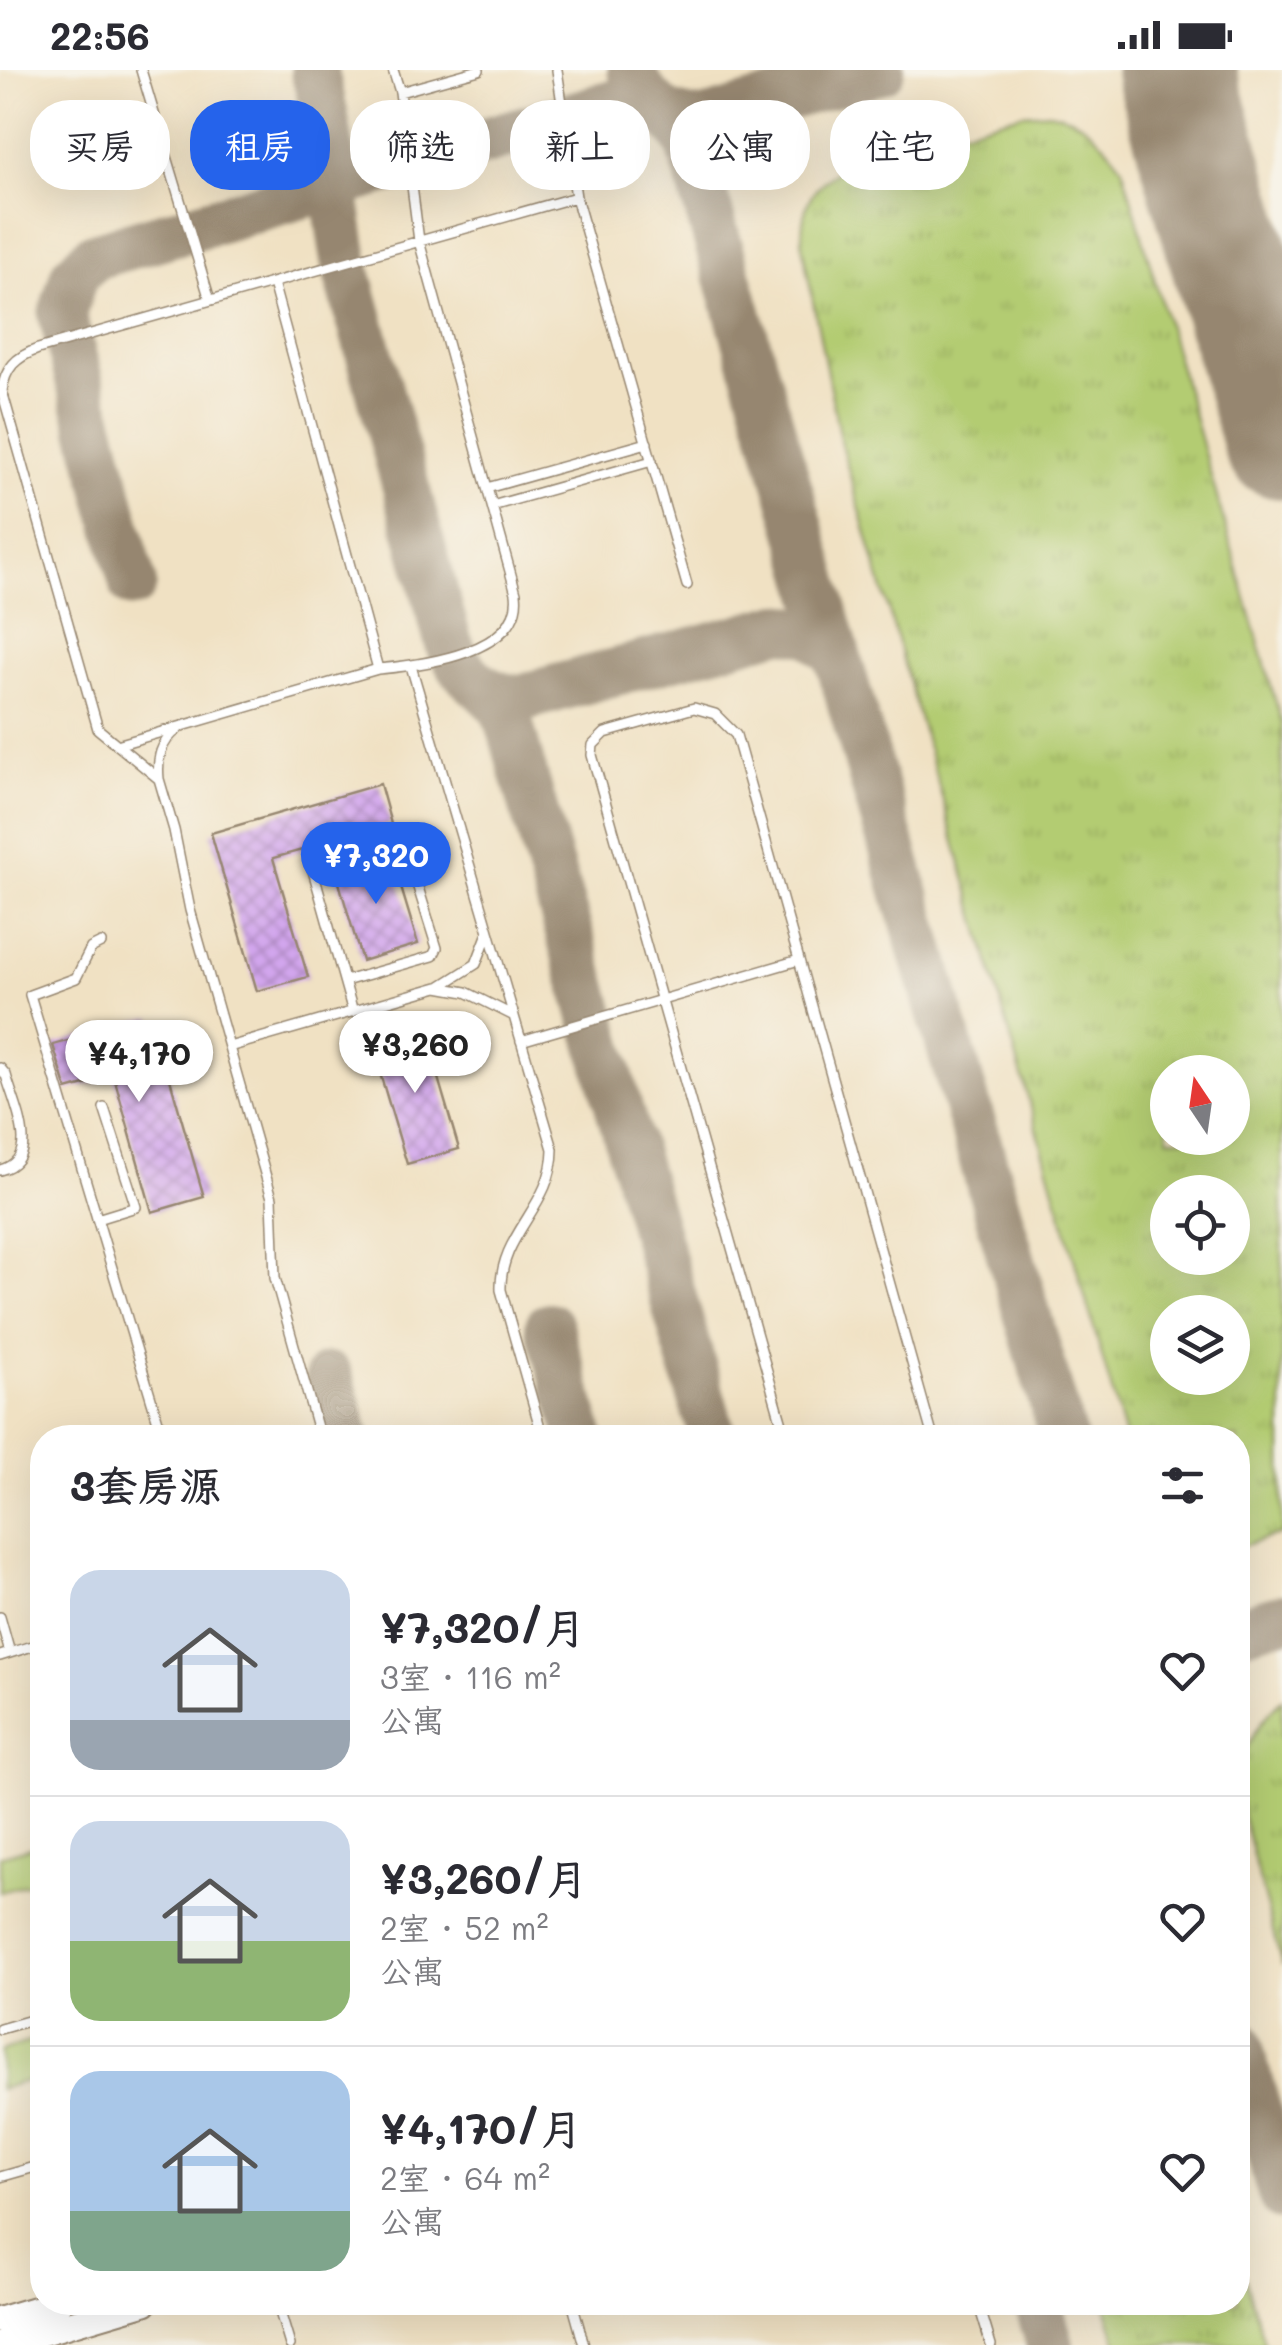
<!DOCTYPE html>
<html lang="zh">
<head>
<meta charset="utf-8">
<style>
	:root { --surface:#fff; --page:#f7f7f7; --text:#2b2b33; --muted:#7c7c81; --line:#e1e1e2; --accent:#2563eb }
	body { margin:0; font-family:Mali,"LXGW WenKai TC",sans-serif; background:var(--page); color:var(--text); height:100vh; display:flex; flex-direction:column; font-size:38px; white-space:nowrap }
	* { box-sizing:border-box; margin:0 }
	p { font-size:32px; color:var(--muted) }
	.icon { flex:none; width:55px; height:55px; fill:none; stroke:currentColor; stroke-width:2; stroke-linecap:round; stroke-linejoin:round }
	.map { position:relative; flex:1; overflow:hidden }
	.side { position:absolute; left:30px; top:1355px; width:1220px; height:890px; display:flex; flex-direction:column; background:var(--surface); border-radius:40px; box-shadow:0 10px 40px #0002 }
	.side>* { flex:none }
	.top-card { position:absolute; left:30px; top:30px; width:1222px; height:90px; display:flex; gap:20px }
	.needle { width:65px; rotate:347deg }
	.controls { position:absolute; left:1150px; top:985px; display:grid; gap:20px }
	.controls a { display:grid; place-items:center; width:100px; height:100px; border-radius:50%; background:var(--surface); box-shadow:0 10px 40px #0002; font-size:50px }
	.price { position:absolute; translate:-50% -85px; padding:0 22px; border-radius:35px; background:#fff; color:#222; font-size:32px; line-height:65px; filter:drop-shadow(0 2px 5px #0008) }
	.price::after { content:''; position:absolute; left:50%; top:60px; width:30px; height:22px; margin-left:-15px; background:inherit; clip-path:polygon(0 0,100% 0,50% 100%) }
	.price.on { background:var(--accent); color:#fff }
	ul { padding:0; list-style:none }
	li { display:flex; align-items:center; gap:30px; height:250px; padding:0 40px }
	li+li { border-top:2px solid var(--line) }
	li span { display:grid; place-items:center; flex:none; width:280px; height:200px; border-radius:30px; color:#555 }
	li>.icon { margin-inline-start:auto }
	span .icon { width:120px; height:120px; fill:#fffc; stroke-width:1 }
	li b { font-size:42px }
	h2 { display:flex; justify-content:space-between; align-items:center; height:120px; padding:0 40px; font-size:42px }
	.pill { padding:0 35px; border-radius:40px; background:var(--surface); box-shadow:0 10px 40px #0002; font-size:35px; line-height:90px }
	.pill.on { background:var(--accent); color:#fff }
	.status { display:flex; justify-content:space-between; align-items:center; height:70px; padding:0 50px; background:var(--surface); direction:ltr }
	.status svg { height:28px; fill:currentColor }
	.map>svg:first-child { display:block }
	.grass { fill:url(#grass-tufts); stroke:#777b48; stroke-width:2.5; fill-rule:evenodd }
	.garden { fill:#b3cc72; stroke:#777b48; stroke-width:2.5 }
	.lines { fill:none; stroke-linecap:round; stroke-linejoin:round }
	.taxiway { stroke:#968670; stroke-width:48 }
	.runway { stroke:#968670; stroke-width:120 }
	.building { fill:url(#building-cross-hatch) }
	.service-casing { stroke:#968670; stroke-width:12 }
	.secondary-casing { stroke:#968670; stroke-width:29 }
	.service { stroke:#fff; stroke-width:9 }
	.secondary { stroke:#fff; stroke-width:25 }
</style>
</head>
<body>
<div class="status"><b>22:56</b><svg viewBox="0 0 49 12"><path d="M0 12V9h3v3zM5 12V6h3v6zM10 12V3h3v9zM15 12V0h3v12zM26 1h20v11H26zM47 4h2v5h-2z"/></svg></div>
<div class="map">
<svg width="1282" height="2275" viewBox="0 0 1282 2275">
	<defs>
		<pattern id="grass-tufts" width="24" height="20" patternUnits="userSpaceOnUse" patternTransform="scale(2.5)"><rect width="24" height="20" fill="#b3cc72"/><path d="M3 7l-1-3M5 7V3M7 7l1-3M15 17l-1-3M17 17v-4M19 17l1-3" fill="none" stroke="#9baf62"/></pattern>
		<pattern id="building-cross-hatch" width="8" height="8" patternUnits="userSpaceOnUse" patternTransform="scale(2.5)"><rect width="8" height="8" fill="#d2a6ed"/><path d="M0 0l8 8M0 8l8-8" fill="none" stroke="#ac87bf"/></pattern>
	</defs>
	<rect width="100%" height="100%" fill="#f7f3e8"/>
	<filter id="ink" filterUnits="userSpaceOnUse"><feTurbulence type="fractalNoise" baseFrequency=".01" numOctaves="2"/><feDisplacementMap in="SourceGraphic" scale="20" xChannelSelector="R" yChannelSelector="G"/><feConvolveMatrix kernelMatrix="1 2 1 2 8 2 1 2 1" color-interpolation-filters="sRGB"/></filter>
	<filter id="wash" filterUnits="userSpaceOnUse"><feTurbulence type="fractalNoise" baseFrequency=".0048" numOctaves="4" result="noise"/><feDisplacementMap in="SourceGraphic" scale="40" xChannelSelector="R" yChannelSelector="G"/><feGaussianBlur stdDeviation="2.25" result="paint"/><feColorMatrix in="noise" values="0 0 0 0 0 0 0 0 0 0 0 0 0 0 0 0 0 1.4 0 .05"/><feComposite in="paint" operator="in"/></filter>
	<g filter="url(#wash)">
		<rect width="100%" height="100%" fill="#f0e1c3"/>
		<!-- grass -->
		<path class="grass" d="M1049,42C1084,47 1101,69 1122,96L1282,654V1464L1238,1477V1368L1125,1367L841,374L802,175C801,131 812,117 849,93L1021,44ZM1168,1002H1232V1068H1168ZM1168,1122H1232V1188H1168ZM1168,1242H1232V1308H1168Z
			M1282,1629V1895L1238,1729C1237,1688 1253,1657 1282,1629Z
			M1238,2185L1265,2275H1118L1105,2233L1238,2232Z"/>
		<!-- garden -->
		<path class="garden" d="M42,1774V1810L0,1822V1786Z
			M42,1968V2006L0,2019V1981Z"/>
		<g class="lines">
			<!-- taxiway -->
			<path class="taxiway" d="M314,0C334,68 333,140 349,209L448,571C460,604 487,631 524,627L780,557L811,563L837,585
				M631,0C644,36 676,43 690,76L1063,1368
				M1150,0L1178,35L1194,66
				M1210,0L1201,50L1217,144
				M133,514L62,245L74,205L94,186L608,35C644,28 669,52 704,51L881,0
				M478,614L501,636L509,652L713,1368
				M549,1256L581,1368
				M329,1306L347,1368
				M1238,1560L1282,1547
				M1238,1972L1282,2126
				M1038,2232L1050,2275"/>
			<!-- runway -->
			<path class="runway" d="M1175,0L1282,369"/>
		</g>
		<g id="blocks">
			<!-- building -->
			<path class="building" d="M380,714L391,754L383,756L386,769L330,784L327,773L273,788L308,907L257,921L211,763Z
				M391,784L418,874L362,891L335,799Z
				M152,947L204,1127L152,1142L114,1007L67,1020L53,975Z
				M423,957L459,1079L407,1094L371,973Z"/>
		</g>
	</g>
	<g filter="url(#ink)">
		<use href="#blocks" fill-opacity="0" stroke="#968670" stroke-width="2.5"/>
		<g class="lines">
			<defs>
				<path id="service" d="M141,0L210,230
					M557,0L576,127L687,515
					M400,22L479,0
					M273,213L378,599
					M487,418L647,373
					M492,436L652,391
					M411,596L553,1079C553,1136 499,1164 501,1220L543,1368
					M117,675L378,599C422,595 524,583 516,523L419,171L400,22L393,0
					M159,709C157,689 160,672 178,659
					M101,873L91,878L76,908L30,925L163,1368
					M345,911L433,886L437,878L406,779L398,774L312,797L353,942
					M441,916L476,894L488,863
					M521,971L799,890
					M229,977L438,917L466,922L514,946
					M0,998L6,1005C14,1035 43,1089 0,1100
					M97,1149L136,1137L104,1038
					M320,1368L275,1208L272,1128L190,840L174,760L159,709L98,659L2,321C5,298 16,287 38,279L576,127
					M786,1368L592,685L593,675L605,663L694,638L715,644L736,665L933,1368
					M0,1547L10,1583
					M0,1586L42,1573
					M0,1959L42,1947
					M0,2107L42,2095
					M277,2232L290,2275
					M572,2232L584,2275
					M978,2232L991,2275"/>
				<path id="secondary" d="M0,2250L60,2232
					M0,2275L145,2232"/>
			</defs>
			<!-- service casing -->
			<use href="#service" class="service-casing"/>
			<!-- secondary casing -->
			<use href="#secondary" class="secondary-casing"/>
			<!-- service -->
			<use href="#service" class="service"/>
			<!-- secondary -->
			<use href="#secondary" class="secondary"/>
		</g>
	</g>
</svg>
<div class="controls">
<a><svg class="needle" viewBox="-14 -14 28 28"><path d="M0-13l5 13h-10z" fill="#e53935"/><path d="M0 13l5-13h-10z" fill="#7c7c81"/></svg></a>
<a><svg class="icon" aria-label="locate" viewBox="0 0 24 24"><circle cx="12" cy="12" r="6"/><path d="M12 2v4M12 18v4M2 12h4M18 12h4"/></svg></a>
<a><svg class="icon" aria-label="layers" viewBox="0 0 24 24"><path d="M12 4l9 5-9 5-9-5zM3 14l9 5 9-5"/></svg></a>
</div>
<b class="price on" style="left:376px;top:837px">¥7,320</b>
<b class="price" style="left:415px;top:1026px">¥3,260</b>
<b class="price" style="left:139px;top:1035px">¥4,170</b>
<div class="top-card">
<a class="pill">买房</a>
<a class="pill on">租房</a>
<a class="pill">筛选</a>
<a class="pill">新上</a>
<a class="pill">公寓</a>
<a class="pill">住宅</a>
</div>
<section class="side">
<h2>3套房源<svg class="icon" aria-label="filters" viewBox="0 0 24 24"><path d="M4 7h16M4 17h16"/><circle cx="9" cy="7" r="2"/><circle cx="15" cy="17" r="2"/></svg></h2>
<ul>
<li><span style="background:linear-gradient(#c9d6e8 75%,#9aa5b1 0)"><svg class="icon" aria-label="home" viewBox="0 0 24 24"><path d="M3 11l9-7 9 7M6 9v11h12V9"/></svg></span><div><b>¥7,320/月</b><p>3室 · 116 m²</p><p>公寓</p></div><svg class="icon" aria-label="heart" viewBox="0 0 24 24"><path d="M12 20l-8-8c-3-5 5-10 8-4 3-6 11-1 8 4z"/></svg></li>
<li><span style="background:linear-gradient(#c9d6e8 60%,#8fb573 0)"><svg class="icon" aria-label="home" viewBox="0 0 24 24"><path d="M3 11l9-7 9 7M6 9v11h12V9"/></svg></span><div><b>¥3,260/月</b><p>2室 · 52 m²</p><p>公寓</p></div><svg class="icon" aria-label="heart" viewBox="0 0 24 24"><path d="M12 20l-8-8c-3-5 5-10 8-4 3-6 11-1 8 4z"/></svg></li>
<li><span style="background:linear-gradient(#a9c7e8 70%,#7fa58c 0)"><svg class="icon" aria-label="home" viewBox="0 0 24 24"><path d="M3 11l9-7 9 7M6 9v11h12V9"/></svg></span><div><b>¥4,170/月</b><p>2室 · 64 m²</p><p>公寓</p></div><svg class="icon" aria-label="heart" viewBox="0 0 24 24"><path d="M12 20l-8-8c-3-5 5-10 8-4 3-6 11-1 8 4z"/></svg></li>
</ul>
</section>
</div>
</body>
</html>
